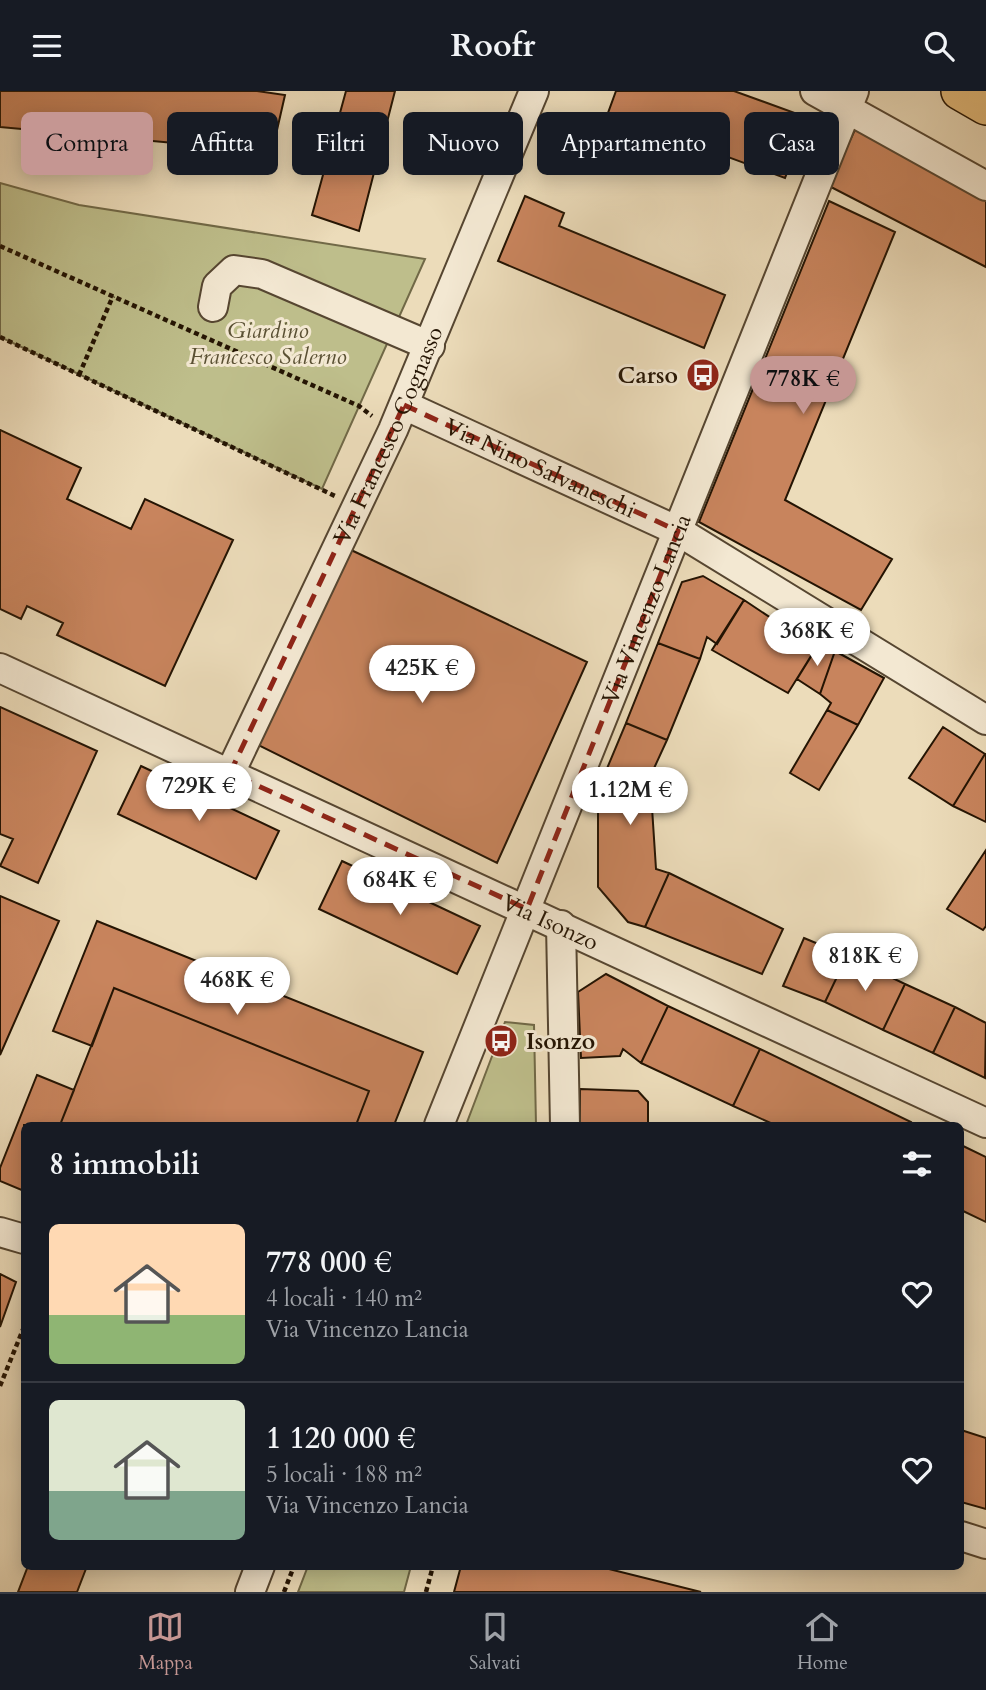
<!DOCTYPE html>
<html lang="it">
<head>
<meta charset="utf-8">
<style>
	:root { --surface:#171b24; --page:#20242c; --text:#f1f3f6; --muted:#9ea1a6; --line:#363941; --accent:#c59692 }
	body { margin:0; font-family:Cardo,serif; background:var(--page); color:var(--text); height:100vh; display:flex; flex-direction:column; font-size:26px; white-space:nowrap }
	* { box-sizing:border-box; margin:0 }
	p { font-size:23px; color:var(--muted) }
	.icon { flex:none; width:38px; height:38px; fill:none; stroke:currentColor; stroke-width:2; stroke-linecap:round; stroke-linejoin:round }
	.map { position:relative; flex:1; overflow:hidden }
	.side { position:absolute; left:21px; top:1031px; width:943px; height:448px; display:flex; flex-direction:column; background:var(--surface); border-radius:10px; box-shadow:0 4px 18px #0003 }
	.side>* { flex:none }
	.top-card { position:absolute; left:21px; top:21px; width:945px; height:63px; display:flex; gap:14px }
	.price { position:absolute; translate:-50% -60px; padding:0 16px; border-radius:24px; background:#fff; color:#222; font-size:23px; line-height:46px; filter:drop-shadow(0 2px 4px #0008) }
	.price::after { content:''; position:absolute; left:50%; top:42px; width:21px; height:16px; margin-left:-10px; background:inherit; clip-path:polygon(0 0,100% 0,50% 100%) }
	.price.on { background:var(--accent); color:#111 }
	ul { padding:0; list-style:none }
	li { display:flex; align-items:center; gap:21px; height:175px; padding:0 28px }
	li+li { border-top:2px solid var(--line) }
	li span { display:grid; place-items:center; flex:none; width:196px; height:140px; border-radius:10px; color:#555 }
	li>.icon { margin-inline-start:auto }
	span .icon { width:84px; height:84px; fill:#fffc; stroke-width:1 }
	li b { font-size:30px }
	h2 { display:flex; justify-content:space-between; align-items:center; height:84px; padding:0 28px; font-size:30px }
	.chip { padding:0 24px; border-radius:10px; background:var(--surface); box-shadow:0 4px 18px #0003; font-size:24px; line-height:63px }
	.chip.on { background:var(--accent); color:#111 }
	header { display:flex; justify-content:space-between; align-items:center; height:91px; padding:0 28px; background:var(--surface); font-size:32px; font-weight:600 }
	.tabs { display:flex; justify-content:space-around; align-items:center; height:98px; border-top:2px solid var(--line); background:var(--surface); font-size:19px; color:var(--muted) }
	.tabs a { display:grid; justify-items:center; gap:4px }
	.tabs .on { color:var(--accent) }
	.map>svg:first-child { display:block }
	.green { fill:#bebe8b; stroke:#716947; stroke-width:2 }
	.building { fill:#c8845d; stroke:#241403; stroke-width:2 }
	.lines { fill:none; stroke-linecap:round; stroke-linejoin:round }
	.minor-casing { stroke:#564631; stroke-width:32 }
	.major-casing { stroke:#241403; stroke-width:40 }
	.path { stroke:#241403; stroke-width:4.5; stroke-dasharray:5 3.5; stroke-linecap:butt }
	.minor { stroke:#f3e8d2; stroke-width:28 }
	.major { stroke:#e6be7d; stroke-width:37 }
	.marked { fill:none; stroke:#8f2418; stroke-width:5; stroke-dasharray:14 9; stroke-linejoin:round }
	.labels { text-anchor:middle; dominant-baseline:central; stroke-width:6; stroke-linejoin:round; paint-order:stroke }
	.park-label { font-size:23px; font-style:italic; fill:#5a5033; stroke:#f3e8d2 }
	.poi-label { font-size:23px; font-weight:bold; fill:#241403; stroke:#f3e8d2; text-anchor:end }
	.street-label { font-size:23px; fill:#241403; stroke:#f3e8d2 }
</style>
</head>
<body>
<header><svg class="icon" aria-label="menu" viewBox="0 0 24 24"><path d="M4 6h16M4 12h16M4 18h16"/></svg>Roofr<svg class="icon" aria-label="search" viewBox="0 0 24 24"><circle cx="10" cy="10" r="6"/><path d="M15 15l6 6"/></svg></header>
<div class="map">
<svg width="986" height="1501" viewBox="0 0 986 1501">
	<rect width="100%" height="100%" fill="#ecdcba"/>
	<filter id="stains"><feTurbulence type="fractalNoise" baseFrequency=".00286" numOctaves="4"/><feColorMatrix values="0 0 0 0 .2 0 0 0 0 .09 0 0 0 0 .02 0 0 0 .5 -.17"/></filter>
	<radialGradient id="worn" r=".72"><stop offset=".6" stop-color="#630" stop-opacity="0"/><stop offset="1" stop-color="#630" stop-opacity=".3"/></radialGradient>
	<!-- green -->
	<path class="green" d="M0,92L79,114L425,168L322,398L0,246Z
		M505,931L534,934L536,1034H466Z
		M308,1475H411L404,1501H298Z"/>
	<!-- building -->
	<path class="building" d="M0,0H257L285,4L272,61L0,36Z
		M346,0H395L359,140L312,124Z
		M616,0H734L803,25L806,33L785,87L608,22Z
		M857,34L986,108V176L829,95Z
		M525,105L564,122L559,135L725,204L704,257L498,170Z
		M829,110L895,141L785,409L892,468L861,519L699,431Z
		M0,339L81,377L67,408L131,438L145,408L233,449L165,595L57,544L63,532L27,515L21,528L0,518Z
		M349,458L587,571L497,772L254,652Z
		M703,485L744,509L717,553L707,546L700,568L658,552L682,491Z
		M744,509L816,557L788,602L712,559Z
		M820,551L835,560L820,603L797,588Z
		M658,552L700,568L667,649L626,632Z
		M835,560L884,587L858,634L827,619L831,612L820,603Z
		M0,616L97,660L38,792L0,775L13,748L0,743Z
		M827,619L858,634L819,699L790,682Z
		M626,632L667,649L650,686L656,778L669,782L645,836L628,831L598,796V699Z
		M943,636L985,663L953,715L909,687Z
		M985,663H986V731L953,715Z
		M141,675L279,740L256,788L118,723Z
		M986,759V835L983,839L947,818Z
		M342,770L480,835L457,883L319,818Z
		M669,782L783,838L762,883L645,836Z
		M0,805L59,830L0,964Z
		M97,830L423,961L394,1034H356L369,1000L114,897L92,955L53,940Z
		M804,847L847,865L825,911L783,895Z
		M847,865L905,893L883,939L825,911Z
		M606,883L668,915L641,972L623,958L620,965L581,967L578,901Z
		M905,893L955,916L933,962L883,939Z
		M114,897L369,1000L356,1034H60Z
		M114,897L369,1000L356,1034H60Z
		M668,915L760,958L733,1015L641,972Z
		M955,916L986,932L985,987L933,962Z
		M760,958L911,1031L910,1034H775L733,1015Z
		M37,984L74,999L60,1034H24V1100L0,1090V1077Z
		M580,998L638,1000L648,1011V1034H580Z
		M961,1054L986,1066V1131L961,1119Z
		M0,1183L16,1191L0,1236Z
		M961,1339L986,1347V1418L961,1411Z
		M28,1475H87L77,1501H18Z
		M461,1475H597L701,1501H454Z"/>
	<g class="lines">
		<defs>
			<g id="minor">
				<path d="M815,0L986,95"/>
				<path d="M213,216L217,195L234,179L262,183L430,255"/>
				<path id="s1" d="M404,314L678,440L986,629"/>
				<path id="s2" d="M0,577L986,1032"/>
				<path id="s3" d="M230,682L393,339L534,0"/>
				<path d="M561,834L565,1034"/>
				<path id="s4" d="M439,1034L854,0"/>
				<path d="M0,1141L24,1148"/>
				<path d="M961,1445L986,1453"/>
				<path d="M250,1501L260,1475"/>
			</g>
			<path id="major" d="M960,0L986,15"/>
		</defs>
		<!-- minor casing -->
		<use href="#minor" class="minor-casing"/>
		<!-- major casing -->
		<use href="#major" class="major-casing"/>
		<!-- path -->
		<path class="path" d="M0,155L359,315L372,325
			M0,246L335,405
			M79,284L113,205
			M0,1295L24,1236
			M284,1501L294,1475
			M426,1501L433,1475"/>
		<!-- minor -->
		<use href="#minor" class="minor"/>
		<!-- major -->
		<use href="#major" class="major"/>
	</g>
	<!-- marked area -->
	<path class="marked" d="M404,314L678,440L527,818L230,682Z"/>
	<!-- icons -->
	<defs>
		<symbol id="bus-disc" viewBox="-11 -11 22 22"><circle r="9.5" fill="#8f2418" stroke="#f3e8d2"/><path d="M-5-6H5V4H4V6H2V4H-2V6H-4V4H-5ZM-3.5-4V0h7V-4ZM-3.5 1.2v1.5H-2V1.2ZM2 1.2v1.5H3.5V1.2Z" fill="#fff"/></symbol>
	</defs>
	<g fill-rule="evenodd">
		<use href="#bus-disc" x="684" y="265" width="38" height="38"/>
		<use href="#bus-disc" x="482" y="931" width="38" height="38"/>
	</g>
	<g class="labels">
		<!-- park labels -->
		<g class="park-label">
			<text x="268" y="239">Giardino<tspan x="268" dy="26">Francesco Salerno</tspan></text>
		</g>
		<!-- poi labels -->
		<g class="poi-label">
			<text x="678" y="284">Carso</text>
			<text x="526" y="950" text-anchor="start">Isonzo</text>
		</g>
		<!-- street labels -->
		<g class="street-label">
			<text stroke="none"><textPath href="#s3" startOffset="373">Via Francesco Cognasso</textPath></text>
			<text stroke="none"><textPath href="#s1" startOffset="150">Via Nino Salvaneschi</textPath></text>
			<text stroke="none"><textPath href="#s4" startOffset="556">Via Vincenzo Lancia</textPath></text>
			<text stroke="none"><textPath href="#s2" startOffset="606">Via Isonzo</textPath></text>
		</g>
	</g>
	<rect width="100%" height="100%" filter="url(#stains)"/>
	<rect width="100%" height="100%" fill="url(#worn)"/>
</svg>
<b class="price on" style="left:803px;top:325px">778K €</b>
<b class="price" style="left:817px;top:577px">368K €</b>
<b class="price" style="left:422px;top:614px">425K €</b>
<b class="price" style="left:199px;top:732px">729K €</b>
<b class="price" style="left:630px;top:736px">1.12M €</b>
<b class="price" style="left:400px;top:826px">684K €</b>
<b class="price" style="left:865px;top:902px">818K €</b>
<b class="price" style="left:237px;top:926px">468K €</b>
<div class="top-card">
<a class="chip on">Compra</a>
<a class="chip">Affitta</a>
<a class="chip">Filtri</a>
<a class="chip">Nuovo</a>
<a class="chip">Appartamento</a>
<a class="chip">Casa</a>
</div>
<section class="side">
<h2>8 immobili<svg class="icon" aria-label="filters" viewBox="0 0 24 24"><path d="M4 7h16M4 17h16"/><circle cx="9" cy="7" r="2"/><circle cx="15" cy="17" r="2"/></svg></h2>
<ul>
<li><span style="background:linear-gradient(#ffd9b3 65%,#8fb573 0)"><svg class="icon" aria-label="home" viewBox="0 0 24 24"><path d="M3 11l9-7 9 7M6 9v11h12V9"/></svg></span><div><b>778 000 €</b><p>4 locali · 140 m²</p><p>Via Vincenzo Lancia</p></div><svg class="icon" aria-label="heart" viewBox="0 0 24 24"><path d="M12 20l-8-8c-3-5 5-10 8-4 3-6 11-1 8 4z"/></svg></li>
<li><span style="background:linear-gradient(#dfe7d0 65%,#7fa58c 0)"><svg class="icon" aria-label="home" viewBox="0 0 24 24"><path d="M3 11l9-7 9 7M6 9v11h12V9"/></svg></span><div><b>1 120 000 €</b><p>5 locali · 188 m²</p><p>Via Vincenzo Lancia</p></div><svg class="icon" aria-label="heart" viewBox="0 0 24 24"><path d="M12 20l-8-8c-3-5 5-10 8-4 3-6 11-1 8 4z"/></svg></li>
</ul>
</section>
</div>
<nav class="tabs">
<a class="on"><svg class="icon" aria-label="map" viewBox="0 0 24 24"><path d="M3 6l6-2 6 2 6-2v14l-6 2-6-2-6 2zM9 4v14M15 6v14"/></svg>Mappa</a>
<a><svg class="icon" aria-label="saved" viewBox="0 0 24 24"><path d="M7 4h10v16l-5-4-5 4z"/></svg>Salvati</a>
<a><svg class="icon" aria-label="home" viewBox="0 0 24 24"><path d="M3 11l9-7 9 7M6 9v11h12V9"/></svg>Home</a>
</nav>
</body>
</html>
